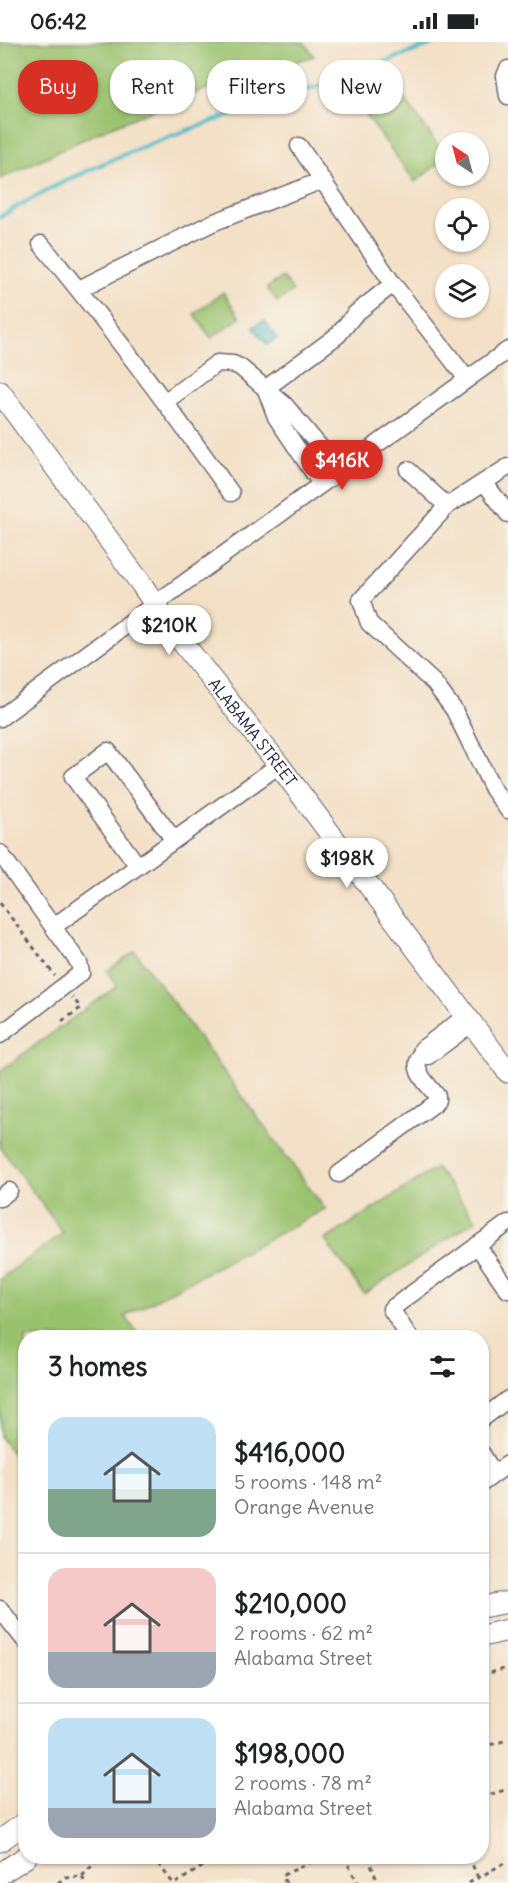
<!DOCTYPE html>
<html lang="en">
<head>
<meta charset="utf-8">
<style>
	:root { --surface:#fff; --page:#f6f6f6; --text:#202124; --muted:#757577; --line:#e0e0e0; --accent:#d93025 }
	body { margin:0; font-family:Delius,sans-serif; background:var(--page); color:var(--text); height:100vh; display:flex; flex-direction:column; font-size:22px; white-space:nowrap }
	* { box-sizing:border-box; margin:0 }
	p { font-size:20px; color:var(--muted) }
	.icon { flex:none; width:33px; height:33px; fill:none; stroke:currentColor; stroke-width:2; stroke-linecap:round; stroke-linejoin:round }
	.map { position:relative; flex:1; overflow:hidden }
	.drawer { position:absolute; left:18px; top:1288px; width:471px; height:534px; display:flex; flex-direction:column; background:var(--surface); border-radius:24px; box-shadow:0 2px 4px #0004 }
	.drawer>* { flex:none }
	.banner { position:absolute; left:18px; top:18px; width:472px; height:54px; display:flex; gap:12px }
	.needle { width:39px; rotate:324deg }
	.tools { position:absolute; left:435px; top:90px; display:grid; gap:12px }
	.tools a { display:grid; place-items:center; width:54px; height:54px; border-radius:50%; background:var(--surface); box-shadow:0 2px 4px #0004; font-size:30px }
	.price { position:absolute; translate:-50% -51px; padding:0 14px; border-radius:21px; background:#fff; color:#222; font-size:20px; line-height:39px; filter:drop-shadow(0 2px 3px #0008) }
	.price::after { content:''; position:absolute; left:50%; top:36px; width:18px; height:14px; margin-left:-9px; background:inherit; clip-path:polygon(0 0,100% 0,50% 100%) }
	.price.current { background:var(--accent); color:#fff }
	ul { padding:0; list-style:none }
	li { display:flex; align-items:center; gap:18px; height:150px; padding:0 30px }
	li+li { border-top:2px solid var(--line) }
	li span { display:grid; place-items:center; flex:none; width:168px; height:120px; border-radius:18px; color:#555 }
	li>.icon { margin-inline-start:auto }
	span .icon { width:72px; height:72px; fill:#fffc; stroke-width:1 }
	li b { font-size:26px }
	h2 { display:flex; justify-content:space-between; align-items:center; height:72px; padding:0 30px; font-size:26px }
	.pill { padding:0 21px; border-radius:24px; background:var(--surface); box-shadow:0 2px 4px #0004; font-size:21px; line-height:54px }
	.pill.current { background:var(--accent); color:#fff }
	.status { display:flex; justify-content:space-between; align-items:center; height:42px; padding:0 30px; background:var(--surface); direction:ltr }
	.status svg { height:16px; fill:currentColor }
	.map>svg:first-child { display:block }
	.green { fill:#9ac26e; stroke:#5e7254; stroke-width:1.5 }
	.water { fill:#50bccb; stroke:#396f83; stroke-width:1.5 }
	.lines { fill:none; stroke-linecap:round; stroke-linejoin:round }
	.stream { stroke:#50bccb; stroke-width:4.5 }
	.minor-casing { stroke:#6b646c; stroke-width:19 }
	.major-casing { stroke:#6b646c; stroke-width:23 }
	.path { stroke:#6b646c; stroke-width:3; stroke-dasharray:4.5 4.5; stroke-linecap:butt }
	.minor { stroke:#fff; stroke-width:16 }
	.major { stroke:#fff; stroke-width:21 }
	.labels { text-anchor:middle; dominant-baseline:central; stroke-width:4.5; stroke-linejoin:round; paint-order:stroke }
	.street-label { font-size:16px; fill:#22223b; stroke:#f7f3e8 }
</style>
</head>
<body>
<div class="status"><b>06:42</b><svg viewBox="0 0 49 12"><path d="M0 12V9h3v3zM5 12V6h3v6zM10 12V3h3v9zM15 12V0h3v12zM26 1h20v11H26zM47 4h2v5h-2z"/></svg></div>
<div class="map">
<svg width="508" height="1841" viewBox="0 0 508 1841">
	<rect width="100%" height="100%" fill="#f7f3e8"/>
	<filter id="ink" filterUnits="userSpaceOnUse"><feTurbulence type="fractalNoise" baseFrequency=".0167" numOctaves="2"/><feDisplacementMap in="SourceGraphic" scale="12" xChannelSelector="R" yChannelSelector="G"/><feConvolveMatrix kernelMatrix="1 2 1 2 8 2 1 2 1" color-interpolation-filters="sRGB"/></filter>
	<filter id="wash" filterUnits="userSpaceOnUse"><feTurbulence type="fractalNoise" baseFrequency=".008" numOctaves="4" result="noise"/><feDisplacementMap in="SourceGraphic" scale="24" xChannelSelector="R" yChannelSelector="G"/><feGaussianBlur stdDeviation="1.35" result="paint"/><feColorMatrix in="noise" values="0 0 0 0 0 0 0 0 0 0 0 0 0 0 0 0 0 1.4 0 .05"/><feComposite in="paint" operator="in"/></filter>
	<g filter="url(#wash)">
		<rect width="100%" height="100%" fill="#f3e0c6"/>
		<!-- green -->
		<path class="green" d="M0,0H304L314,14L209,46L101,89L0,137Z
			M392,53L403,55L443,110L442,119L415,140L366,73Z
			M283,235L293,249L277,260L267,246Z
			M223,250L240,276L211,296L194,272Z
			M135,909L325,1167L125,1274L141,1296H26L25,1428L0,1395V1237L63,1191L0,1105V1029L117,944L107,929Z
			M436,1126L476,1178L364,1252L325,1198Z"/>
		<!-- water -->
		<path class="water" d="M264,278L277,296L267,303L253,285Z"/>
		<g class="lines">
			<!-- stream -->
			<path class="stream" d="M0,175C101,113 215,78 327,41C364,28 401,14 438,0"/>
		</g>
	</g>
	<g filter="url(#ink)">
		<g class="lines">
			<defs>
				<path id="minor" d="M508,27L505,34L508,54
					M299,104L393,242L467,337
					M41,202C108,282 170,366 231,451
					M79,247L212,181L323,138
					M265,347L338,293L355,272L393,242
					M266,348L276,375L321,442
					M166,359L217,321L233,322L240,325L285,363L340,429
					M408,428L447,464
					M484,440L508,425
					M508,472L484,440L447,464L361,558L369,581L434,641L454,668L493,747L508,768
					M0,676L155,562L508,308
					M0,811L79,921L81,931L0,993
					M138,824L73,735L108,709L174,798
					M53,885L279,723
					M466,974L422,1007L421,1013L428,1014L472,981
					M339,1132L435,1061L437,1058V1054C428,1042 410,1028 421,1013
					M0,1156L9,1149
					M477,1203L508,1248
					M410,1296L391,1267L508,1181
					M482,1377L508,1357
					M482,1412L494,1432
					M482,1441L508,1422
					M0,1567L26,1600"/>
				<g id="major">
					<path id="s1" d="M0,350L142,543L168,582L279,723L508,1030"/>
					<path d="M482,1565L508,1560"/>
					<path d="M482,1594L508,1588"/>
					<path d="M0,1799L26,1780"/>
					<path d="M0,1832L26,1815"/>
				</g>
			</defs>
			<!-- minor casing -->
			<use href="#minor" class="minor-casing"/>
			<!-- major casing -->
			<use href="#major" class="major-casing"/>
			<!-- path -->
			<path class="path" d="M0,861L55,934
				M62,979L81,966L72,955
				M482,1633L508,1626
				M482,1705L508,1698
				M482,1755L508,1747
				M153,1815L173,1841
				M344,1815L358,1841
				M368,1815L378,1841
				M469,1815L478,1836
				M82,1834L101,1815
				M58,1841L65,1835L82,1834L85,1841
				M176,1841L218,1815
				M286,1841L283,1836V1833L322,1815
				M469,1841L508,1819"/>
			<!-- minor -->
			<use href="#minor" class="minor"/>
			<!-- major -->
			<use href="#major" class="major"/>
		</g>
	</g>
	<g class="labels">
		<!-- street labels -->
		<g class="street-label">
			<text stroke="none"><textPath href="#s1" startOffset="424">ALABAMA STREET</textPath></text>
		</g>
	</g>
</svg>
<div class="tools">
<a><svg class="needle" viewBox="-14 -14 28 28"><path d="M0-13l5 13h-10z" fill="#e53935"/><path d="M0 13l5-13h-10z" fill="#757577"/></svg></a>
<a><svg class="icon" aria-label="locate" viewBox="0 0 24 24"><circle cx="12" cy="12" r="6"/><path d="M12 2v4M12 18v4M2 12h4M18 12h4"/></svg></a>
<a><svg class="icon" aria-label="layers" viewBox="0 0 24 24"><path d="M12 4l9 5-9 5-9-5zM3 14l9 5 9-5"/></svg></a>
</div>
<b class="price current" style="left:342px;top:449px">$416K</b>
<b class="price" style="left:169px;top:614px">$210K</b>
<b class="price" style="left:347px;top:847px">$198K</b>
<div class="banner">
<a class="pill current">Buy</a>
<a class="pill">Rent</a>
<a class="pill">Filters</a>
<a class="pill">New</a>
</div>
<section class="drawer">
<h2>3 homes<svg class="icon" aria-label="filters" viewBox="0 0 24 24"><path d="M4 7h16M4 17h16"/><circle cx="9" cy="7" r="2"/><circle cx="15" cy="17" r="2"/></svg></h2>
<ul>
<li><span style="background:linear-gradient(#bfe0f5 60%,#7fa58c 0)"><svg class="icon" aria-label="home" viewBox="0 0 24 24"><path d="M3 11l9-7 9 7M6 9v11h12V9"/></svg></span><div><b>$416,000</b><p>5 rooms · 148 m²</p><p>Orange Avenue</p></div></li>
<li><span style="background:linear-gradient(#f6c9c9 70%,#9aa5b1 0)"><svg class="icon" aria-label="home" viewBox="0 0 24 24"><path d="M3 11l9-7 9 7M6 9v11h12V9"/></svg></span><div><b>$210,000</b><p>2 rooms · 62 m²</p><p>Alabama Street</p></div></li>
<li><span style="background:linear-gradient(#bfe0f5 75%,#9aa5b1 0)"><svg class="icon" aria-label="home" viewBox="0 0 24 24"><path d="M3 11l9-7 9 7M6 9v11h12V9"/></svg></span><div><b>$198,000</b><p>2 rooms · 78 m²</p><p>Alabama Street</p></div></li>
</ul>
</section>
</div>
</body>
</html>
